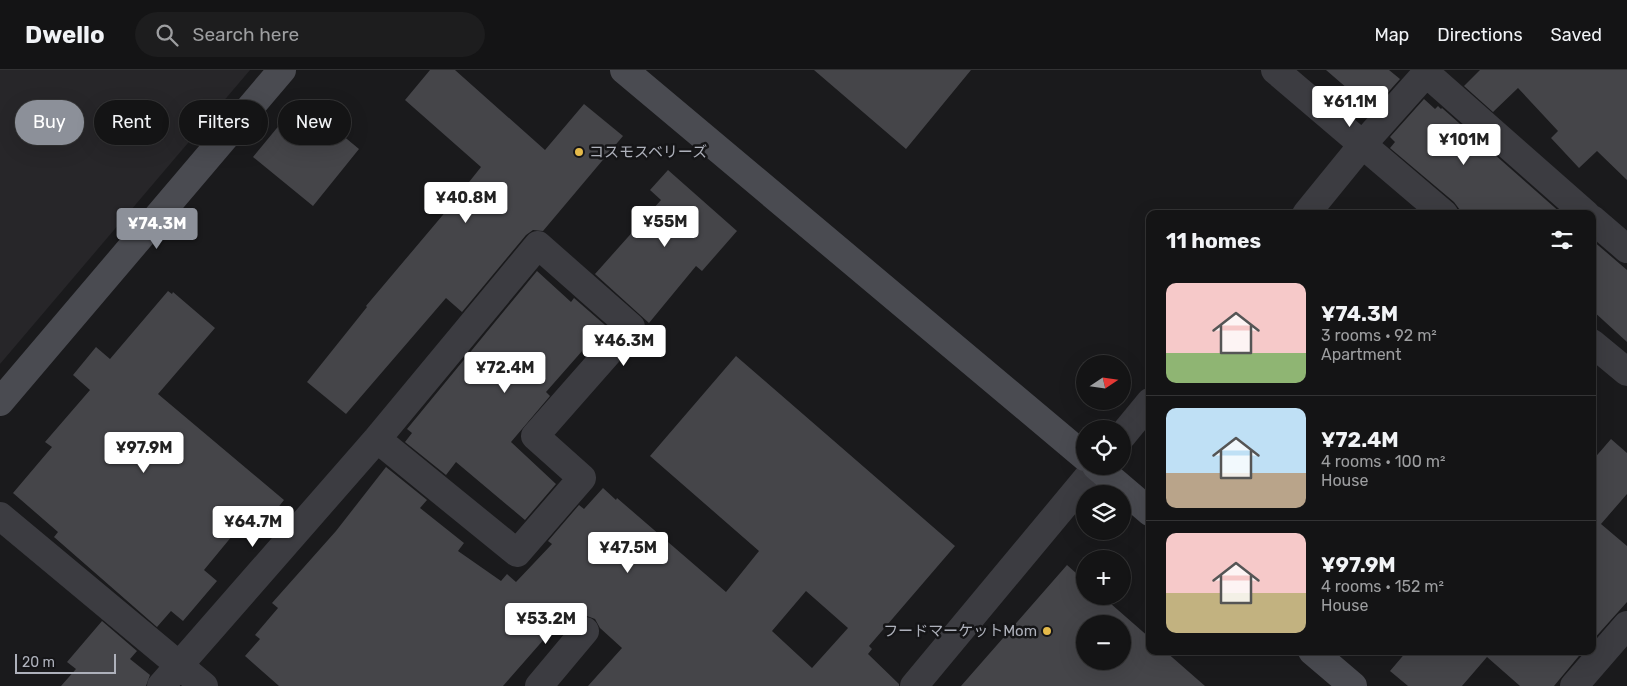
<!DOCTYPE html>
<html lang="en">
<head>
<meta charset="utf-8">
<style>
	:root { --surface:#141415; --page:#1d1d1e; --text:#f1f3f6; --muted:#9d9ea0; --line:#333334; --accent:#8c9099 }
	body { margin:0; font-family:Rubik,"Noto Sans JP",sans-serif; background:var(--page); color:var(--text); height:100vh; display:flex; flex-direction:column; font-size:19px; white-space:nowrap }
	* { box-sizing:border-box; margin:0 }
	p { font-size:16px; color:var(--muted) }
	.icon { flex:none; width:28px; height:28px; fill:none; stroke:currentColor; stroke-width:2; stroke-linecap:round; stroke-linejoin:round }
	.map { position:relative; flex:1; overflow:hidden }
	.drawer { position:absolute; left:1146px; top:140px; width:450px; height:445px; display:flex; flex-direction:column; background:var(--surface); border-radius:10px; box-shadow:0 5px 20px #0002,0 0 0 1px var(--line) }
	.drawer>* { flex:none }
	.hud { position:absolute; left:15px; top:30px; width:475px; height:45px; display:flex; gap:10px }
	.needle { width:32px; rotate:77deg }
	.controls { position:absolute; left:1076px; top:285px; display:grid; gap:10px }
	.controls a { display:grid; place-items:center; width:55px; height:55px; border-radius:50%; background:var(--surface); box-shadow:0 5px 20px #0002,0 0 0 1px var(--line); font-size:25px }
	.scale { position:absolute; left:15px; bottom:12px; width:101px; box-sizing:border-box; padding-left:5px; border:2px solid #aeb1bb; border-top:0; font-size:14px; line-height:18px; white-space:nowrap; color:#aeb1bb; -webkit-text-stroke:4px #151517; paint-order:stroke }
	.price { position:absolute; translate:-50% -42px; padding:0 11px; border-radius:5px; background:#fff; color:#222; font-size:16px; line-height:32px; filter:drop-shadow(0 1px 2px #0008) }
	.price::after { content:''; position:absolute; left:50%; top:30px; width:15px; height:11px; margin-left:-8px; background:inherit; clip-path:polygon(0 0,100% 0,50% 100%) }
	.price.active { background:var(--accent); color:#fff }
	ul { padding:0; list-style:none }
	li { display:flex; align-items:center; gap:15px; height:125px; padding:0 20px }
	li+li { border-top:1px solid var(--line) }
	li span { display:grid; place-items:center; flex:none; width:140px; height:100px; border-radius:10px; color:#555 }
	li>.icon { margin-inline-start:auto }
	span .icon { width:60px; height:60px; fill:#fffc; stroke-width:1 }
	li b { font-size:21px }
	h2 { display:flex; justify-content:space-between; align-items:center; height:60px; padding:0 20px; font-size:21px }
	.chip { padding:0 18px; border-radius:22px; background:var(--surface); box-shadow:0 5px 20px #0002,0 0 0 1px var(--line); font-size:18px; line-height:45px }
	.chip.active { background:var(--accent); color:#fff }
	header { display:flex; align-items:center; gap:30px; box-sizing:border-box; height:70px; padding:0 25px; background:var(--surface); border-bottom:1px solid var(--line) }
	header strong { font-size:24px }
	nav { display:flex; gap:28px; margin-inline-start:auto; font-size:18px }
	.search { width:350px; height:45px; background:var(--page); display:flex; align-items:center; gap:12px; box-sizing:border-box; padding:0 18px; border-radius:28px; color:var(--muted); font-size:19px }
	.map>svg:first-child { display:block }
	.built { fill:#272629 }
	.building { fill:#454549; fill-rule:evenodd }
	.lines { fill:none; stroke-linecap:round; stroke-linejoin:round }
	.street { stroke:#3c3c41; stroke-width:28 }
	.secondary { stroke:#4a4b51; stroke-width:28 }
	.poi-dot { fill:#e5ba4a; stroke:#151517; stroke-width:2 }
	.labels { text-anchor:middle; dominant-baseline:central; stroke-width:5; stroke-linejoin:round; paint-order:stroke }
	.poi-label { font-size:15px; fill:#aeb1bb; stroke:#151517; text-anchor:start }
</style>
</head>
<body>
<header>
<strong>Dwello</strong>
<div class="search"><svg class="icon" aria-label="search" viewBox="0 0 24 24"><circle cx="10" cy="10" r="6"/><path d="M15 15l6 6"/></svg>Search here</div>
<nav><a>Map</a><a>Directions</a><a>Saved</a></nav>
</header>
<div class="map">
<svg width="1627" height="616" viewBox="0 0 1627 616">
	<rect width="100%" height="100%" fill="#1a1a1c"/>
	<!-- built -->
	<path class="built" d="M0,0H250L0,294Z"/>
	<!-- building -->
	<path class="building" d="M430,0H455L545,80L584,34L623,66L543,161L533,160L526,165L462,242L446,228L346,344L307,312L367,237L366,236L442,146L481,97L405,30Z
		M814,0H971L906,79Z
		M1326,0H1389L1400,9L1366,47L1342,28L1348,19Z
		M1480,0H1627V110L1597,81L1579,98L1551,68L1558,61L1518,18L1493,42L1464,16Z
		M1424,29L1435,39L1438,36L1441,39L1442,38L1562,144H1463L1454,132L1390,78L1395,72L1390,67Z
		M300,30L359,79L313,136L253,87Z
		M668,100L737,161L702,201L696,196L649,253L595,204L661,130L650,120Z
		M1592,170L1627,200V272L1592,240Z
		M537,201L571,232L574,228L605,255L546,322L550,326L511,372L556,414L525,450L456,392L446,405L405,372L412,363L407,359Z
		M168,221L172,224L173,222L215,258L158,324L284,430L265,454L251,443L204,500L217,511L183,551L171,541L157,557L54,467L58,462L13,423L52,377L45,372L90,320L73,305L96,277L110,289Z
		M736,286L955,476L869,576L872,579L868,584L899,614V616H588L622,578L600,558L595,549L587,546L574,535L503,616H279L245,586L260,569L255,565L278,538L272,533L336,461L386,397L427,430L420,438L464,473L458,481L501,511L507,504L516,512L552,474L548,471L579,435L584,439L603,418L616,430L617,428L726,522L759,481L650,386ZM806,521L848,558L812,598L772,561Z
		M1611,369L1627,383V424L1601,454L1627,476V532L1592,571V391Z
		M1067,495L1085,511V526H1102L1150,568V581H1165L1205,616H961ZM1085,554H1122V591H1085Z
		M102,551L137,581L130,589L150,605L146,616H61L76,599L67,592Z
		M1407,581H1583L1554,616H1520L1487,587L1462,616H1408L1390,601Z"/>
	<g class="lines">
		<!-- street -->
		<path class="street" d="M1275,0L1444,144
			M1426,3L1586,144
			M1306,144L1363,74L1429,0
			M1592,149L1627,179
			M1592,273L1627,302
			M1122,366L1150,332
			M0,446L204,616
			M161,616L377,369L538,175L631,257L535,366L582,408L517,483L377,369
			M539,616L585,561
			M914,616L1097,396
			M1574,616L1627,555"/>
		<!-- secondary -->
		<path class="secondary" d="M624,0L1085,387
			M0,332L282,0
			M1096,396L1150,442
			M1312,581L1353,616"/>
	</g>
	<!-- markers -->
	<g class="poi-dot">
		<circle cx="579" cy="82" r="5"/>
		<circle cx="1047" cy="561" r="5"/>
	</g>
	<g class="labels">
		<!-- poi labels -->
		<g class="poi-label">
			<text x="589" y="82">コスモスベリーズ</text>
			<text x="1037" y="561" text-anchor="end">フードマーケットMom</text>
		</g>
	</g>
</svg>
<div class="controls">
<a><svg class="needle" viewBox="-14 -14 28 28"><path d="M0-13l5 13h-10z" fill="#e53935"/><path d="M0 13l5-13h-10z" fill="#9d9ea0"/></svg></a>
<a><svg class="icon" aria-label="locate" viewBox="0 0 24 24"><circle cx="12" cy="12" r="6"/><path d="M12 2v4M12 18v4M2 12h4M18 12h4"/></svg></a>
<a><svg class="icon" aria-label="layers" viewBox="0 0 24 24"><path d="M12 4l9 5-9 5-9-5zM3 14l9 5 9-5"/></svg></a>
<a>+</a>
<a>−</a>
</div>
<div class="scale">20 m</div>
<b class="price" style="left:1350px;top:58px">¥61.1M</b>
<b class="price" style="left:1464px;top:96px">¥101M</b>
<b class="price" style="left:466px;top:154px">¥40.8M</b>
<b class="price" style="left:665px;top:178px">¥55M</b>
<b class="price active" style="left:157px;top:180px">¥74.3M</b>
<b class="price" style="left:624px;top:297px">¥46.3M</b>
<b class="price" style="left:505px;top:324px">¥72.4M</b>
<b class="price" style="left:144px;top:404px">¥97.9M</b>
<b class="price" style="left:253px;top:478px">¥64.7M</b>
<b class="price" style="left:628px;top:504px">¥47.5M</b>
<b class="price" style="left:546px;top:575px">¥53.2M</b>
<div class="hud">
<a class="chip active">Buy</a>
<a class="chip">Rent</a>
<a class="chip">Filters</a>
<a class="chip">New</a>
</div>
<section class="drawer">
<h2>11 homes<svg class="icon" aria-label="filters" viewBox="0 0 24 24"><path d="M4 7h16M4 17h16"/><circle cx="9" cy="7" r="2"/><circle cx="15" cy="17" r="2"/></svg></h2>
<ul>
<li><span style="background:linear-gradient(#f6c9c9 70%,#8fb573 0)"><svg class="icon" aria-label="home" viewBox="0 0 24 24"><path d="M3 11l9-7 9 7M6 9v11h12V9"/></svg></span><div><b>¥74.3M</b><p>3 rooms · 92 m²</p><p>Apartment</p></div></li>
<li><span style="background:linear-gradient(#bfe0f5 65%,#b9a48a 0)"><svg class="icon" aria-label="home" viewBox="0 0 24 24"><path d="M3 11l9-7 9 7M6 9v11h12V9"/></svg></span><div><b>¥72.4M</b><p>4 rooms · 100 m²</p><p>House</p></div></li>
<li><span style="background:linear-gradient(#f6c9c9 60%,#c2b280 0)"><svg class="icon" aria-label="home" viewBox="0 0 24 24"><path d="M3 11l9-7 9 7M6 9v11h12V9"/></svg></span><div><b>¥97.9M</b><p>4 rooms · 152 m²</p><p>House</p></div></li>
</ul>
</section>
</div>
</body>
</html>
